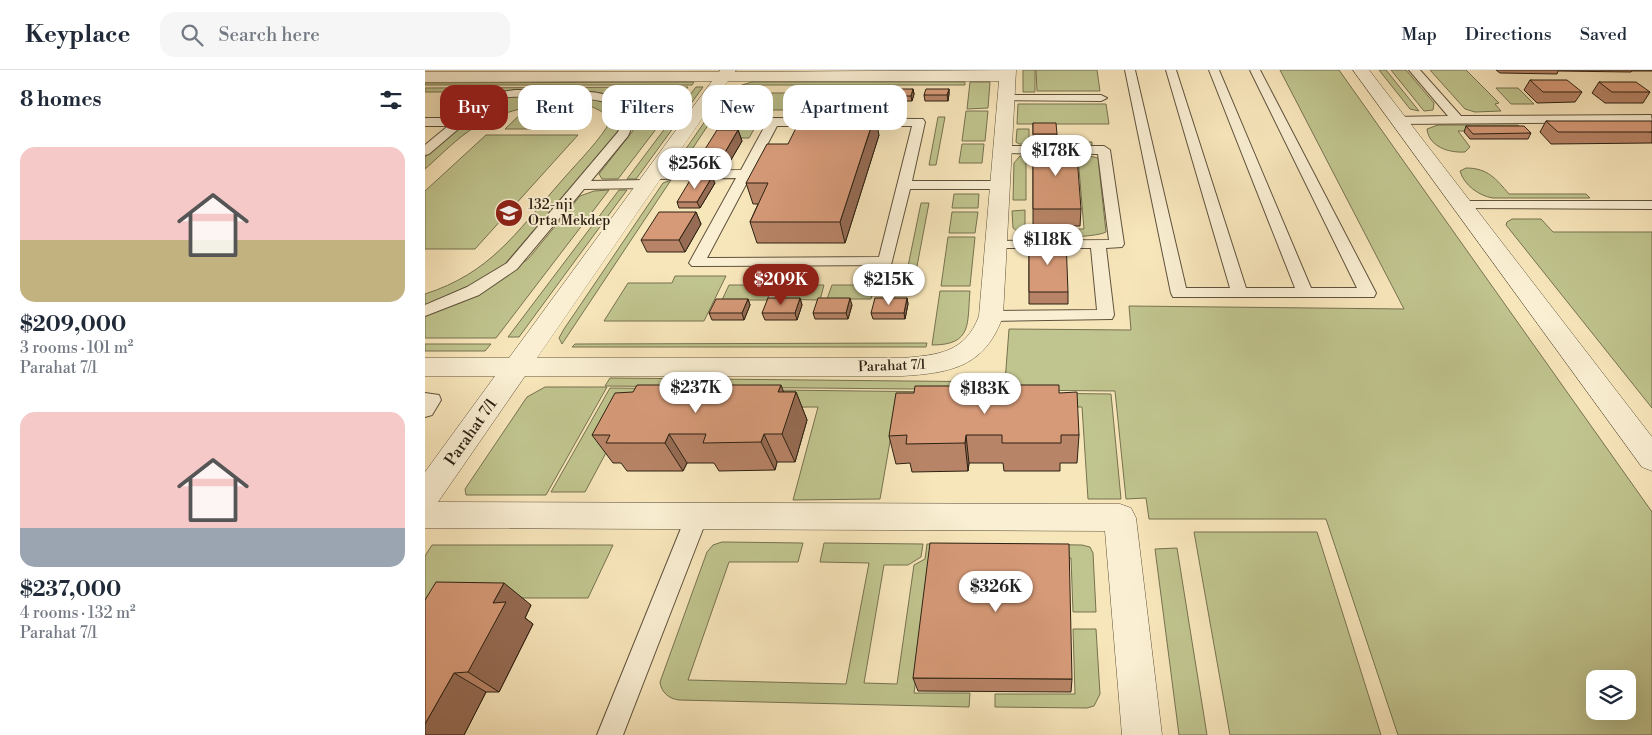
<!DOCTYPE html>
<html lang="en">
<head>
<meta charset="utf-8">
<style>
	:root { --surface:#fff; --page:#f6f6f7; --text:#1f2937; --muted:#747a83; --line:#e0e1e3; --accent:#8f2418 }
	body { margin:0; font-family:"Libre Bodoni",serif; background:var(--page); color:var(--text); height:100vh; display:flex; flex-direction:column; font-size:19px; white-space:nowrap }
	* { box-sizing:border-box; margin:0 }
	p { font-size:16px; color:var(--muted) }
	.icon { flex:none; width:28px; height:28px; fill:none; stroke:currentColor; stroke-width:2; stroke-linecap:round; stroke-linejoin:round }
	.map { position:relative; flex:1; overflow:hidden }
	.sheet { display:flex; flex-direction:column; background:var(--surface); width:425px }
	.sheet>* { flex:none }
	.banner { position:absolute; left:15px; top:15px; width:475px; height:45px; display:flex; gap:10px }
	.controls { position:absolute; left:1161px; top:600px; display:grid; gap:10px }
	.controls a { display:grid; place-items:center; width:50px; height:50px; border-radius:10px; background:var(--surface); box-shadow:0 5px 20px #0002; font-size:25px }
	.price { position:absolute; translate:-50% -42px; padding:0 11px; border-radius:18px; background:#fff; color:#222; font-size:16px; line-height:32px; filter:drop-shadow(0 1px 2px #0008) }
	.price::after { content:''; position:absolute; left:50%; top:30px; width:15px; height:11px; margin-left:-8px; background:inherit; clip-path:polygon(0 0,100% 0,50% 100%) }
	.price.selected { background:var(--accent); color:#fff }
	ul { padding:0; list-style:none }
	li { display:grid; align-content:center; gap:10px; height:265px; padding:0 20px }
	li span { display:grid; place-items:center; height:155px; border-radius:15px; color:#555 }
	li>.icon { margin-inline-start:auto }
	span .icon { width:90px; height:90px; fill:#fffc; stroke-width:1 }
	li b { font-size:21px }
	h2 { display:flex; justify-content:space-between; align-items:center; height:60px; padding:0 20px; font-size:21px }
	.pill { padding:0 18px; border-radius:15px; background:var(--surface); box-shadow:0 5px 20px #0002; font-size:18px; line-height:45px }
	.pill.selected { background:var(--accent); color:#fff }
	header { display:flex; align-items:center; gap:30px; box-sizing:border-box; height:70px; padding:0 25px; background:var(--surface); border-bottom:1px solid var(--line) }
	header strong { font-size:24px }
	nav { display:flex; gap:28px; margin-inline-start:auto; font-size:18px }
	.search { width:350px; height:45px; background:var(--page); display:flex; align-items:center; gap:12px; box-sizing:border-box; padding:0 18px; border-radius:15px; color:var(--muted); font-size:19px }
	main { display:flex; flex:1; min-height:0 }
	.map>svg:first-child { display:block }
	.green { fill:#c0c48e; stroke:#767250; fill-rule:evenodd }
	.lines { fill:none; stroke-linecap:round; stroke-linejoin:round }
	.lane-casing { stroke:#5f523c; stroke-width:2 }
	.street-casing { stroke:#5f523c; stroke-width:1 }
	.lane { fill:#faefd3; fill-rule:evenodd }
	.street { fill:#faefd3; fill-rule:evenodd }
	.wall { fill:#b88467; stroke:#2c2112 }
	.shaded-wall { fill:#966c54; stroke:#2c2112 }
	.building { fill:#d69a78; stroke:#2c2112 }
	.labels { text-anchor:middle; dominant-baseline:central; stroke-width:4; stroke-linejoin:round; paint-order:stroke }
	.far-poi-label { font-size:14px; fill:#2c2112; stroke:#faefd3; text-anchor:start }
	.far-street-label { font-size:14px; fill:#2c2112; stroke:#faefd3 }
	.street-label { font-size:16px; fill:#2c2112; stroke:#faefd3 }
</style>
</head>
<body>
<header>
<strong>Keyplace</strong>
<div class="search"><svg class="icon" aria-label="search" viewBox="0 0 24 24"><circle cx="10" cy="10" r="6"/><path d="M15 15l6 6"/></svg>Search here</div>
<nav><a>Map</a><a>Directions</a><a>Saved</a></nav>
</header>
<main>
<section class="sheet">
<h2>8 homes<svg class="icon" aria-label="filters" viewBox="0 0 24 24"><path d="M4 7h16M4 17h16"/><circle cx="9" cy="7" r="2"/><circle cx="15" cy="17" r="2"/></svg></h2>
<ul>
<li><span style="background:linear-gradient(#f6c9c9 60%,#c2b280 0)"><svg class="icon" aria-label="home" viewBox="0 0 24 24"><path d="M3 11l9-7 9 7M6 9v11h12V9"/></svg></span><div><b>$209,000</b><p>3 rooms · 101 m²</p><p>Parahat 7/1</p></div></li>
<li><span style="background:linear-gradient(#f6c9c9 75%,#9aa5b1 0)"><svg class="icon" aria-label="home" viewBox="0 0 24 24"><path d="M3 11l9-7 9 7M6 9v11h12V9"/></svg></span><div><b>$237,000</b><p>4 rooms · 132 m²</p><p>Parahat 7/1</p></div></li>
</ul>
</section>
<div class="map">
<svg width="1227" height="665" viewBox="0 0 1227 665">
	<rect width="100%" height="100%" fill="#f8e6bb"/>
	<filter id="stains"><feTurbulence type="fractalNoise" baseFrequency=".004" numOctaves="4"/><feColorMatrix values="0 0 0 0 .2 0 0 0 0 .09 0 0 0 0 .02 0 0 0 .5 -.17"/></filter>
	<radialGradient id="worn" r=".72"><stop offset=".6" stop-color="#630" stop-opacity="0"/><stop offset="1" stop-color="#630" stop-opacity=".3"/></radialGradient>
	<!-- green -->
	<path class="green" d="M598,0H610V22H598Z
		M611,0H672L675,21H612Z
		M855,0H914L1227,442V665H973L901,449H724L721,428L701,429L690,321L180,316L185,308L580,312L584,259L706,260L704,236L979,239ZM1170,609H1202V641H1170Z
		M954,0H961L994,41L985,39Z
		M966,0H981L1009,33L1008,40L999,41Z
		M1005,0H1041L1074,33L1070,34L1076,41L1050,42L1040,39Z
		M269,12L267,15H0V13Z
		M327,12H540V15H317Z
		M545,12H565L563,38L542,39Z
		M309,16L254,99L249,96L301,21Z
		M263,17L193,109H177L174,104L207,62L213,52C216,16 139,21 117,21C102,21 86,19 71,22C50,27 40,48 18,48L49,22H0V18Z
		M271,17H278L211,109H202Z
		M1071,18H1093L1109,34H1086Z
		M323,23H383L374,40H340L324,68H295Z
		M75,27C103,27 188,18 198,49L192,63L79,195L43,218L0,236V224C65,203 90,164 133,115C149,96 168,78 182,57L181,45C152,19 79,39 50,57C32,68 16,85 0,99V87L67,29Z
		M593,34H681L684,54H592Z
		M101,39H166L147,59H80Z
		M541,41H563L560,71H537Z
		M513,47H520L511,95H504Z
		M1013,55H1093L1099,61H1033L1045,77L1040,82C1024,83 1004,77 1002,59Z
		M592,59H604V72H667V75L594,74L591,72Z
		M61,65H153L50,179H0V121Z
		M537,74H559L557,93H534Z
		M656,84L673,88L681,162C670,168 610,169 598,165C594,163 591,160 588,158L587,141L600,140V159H659L653,87H601V130H588L589,93L595,86Z
		M1041,98C1063,98 1071,109 1084,124H1161L1165,128H1068C1054,126 1039,115 1035,101Z
		M246,110L137,274L134,268L139,259L238,113Z
		M184,120L71,268H0V246L37,232L76,210L104,188L155,126L169,121Z
		M194,120H202L94,267H83Z
		M529,124H554L553,138H527Z
		M496,133H504L489,212H458L459,206H481Z
		M527,142H553L550,163H524Z
		M1087,149H1116L1128,162H1227V338L1081,155L1082,152Z
		M523,167H550L545,216H516Z
		M250,206H301L279,251H179L203,213H247Z
		M304,215H348L342,230H297Z
		M357,215H399L395,230L351,229Z
		M407,215H450L446,229H402Z
		M515,221H545C542,253 548,275 507,275Z
		M502,273L501,277H147L150,274Z
		M0,274H66L60,281H0Z
		M120,317H182L121,425H41L40,419L102,327Z
		M185,318L686,324L696,429H663L657,337H471L455,429L368,430L393,337L205,338L160,422H126Z
		M769,462H892L956,665H805Z
		M297,472L378,473L373,492H304L263,610L421,614L444,493L395,492L399,473L498,474L496,487L483,495H459L439,613L472,614L489,495L500,489L502,474H561L506,487L489,623H545L544,637L254,630C244,629 236,622 235,612L282,482L288,475Z
		M585,474L657,475L665,477L668,483L671,542H648L646,488L585,487Z
		M7,475H188L163,528H23L0,565V486Z
		M752,478L782,665H754L730,479Z
		M648,559H671L675,624L669,636L662,638L570,637V624H650Z"/>
	<g class="lines">
		<defs>
			<path id="lane" d="M700,0H710L761,218H805L741,0H751L821,218H870L784,0H794L886,218H932L825,0H835L951,223L949,227H748L746,223Z
				M984,0H995L1036,46L1226,45L1227,52L973,54L969,53L967,50L969,47L1023,46Z
				M90,20C115,20 193,16 207,38C209,41 209,46 210,49L203,66L166,111L222,110L229,114L222,118L159,119L92,199L54,225L0,246V235L42,217L82,193L193,62C196,55 201,47 196,40C186,24 95,25 76,28L65,32L4,84L0,85V75L23,56H0V48H32L63,24Z
				M581,25H676L682,28L676,31L577,30L575,28Z
				M348,48L498,49L500,52L487,111H575L582,115L575,119H485L466,195L267,196L264,193L311,108L229,109L222,105L229,101L316,100L342,52ZM352,56H487L454,187L282,188Z
				M578,76H679L685,80L699,174L697,177L681,178L689,245L687,249L566,251L560,250L558,246L560,242L566,241L672,240L666,178H571L566,177L564,174L566,171L684,170L673,84L574,83L572,80Z
				M1037,131H1227V139L1032,138L1030,135Z
				M0,323L14,325L16,330L7,345L0,347Z
				M272,437L280,440L283,446L198,665H172L261,446L264,440Z"/>
			<path id="street" d="M295,0H311L310,2L591,0L578,246C560,297 526,303 477,306H100L13,432L695,434L706,438L711,448L737,665H697L680,461L0,458V402L70,306H0V288H84L287,11L0,12V2H294ZM303,11H574L554,246C540,283 513,285 477,288H112Z
				M928,0H944L1227,367V401L1217,397Z"/>
		</defs>
		<!-- lane casing -->
		<use href="#lane" class="lane-casing"/>
		<!-- street casing -->
		<use href="#street" class="street-casing"/>
		<!-- lane -->
		<use href="#lane" class="lane"/>
		<!-- street -->
		<use href="#street" class="street"/>
	</g>
	<!-- wall -->
	<path class="wall" d="M1071,0H1227V1H1207L1206,2L1133,1L1132,4L1075,3Z
		M1105,10L1157,22L1150,32L1112,33L1099,20Z
		M1174,12L1225,22L1218,33H1180L1167,23Z
		M414,19L415,25L413,31H390L389,26Z
		M488,19L489,24L487,31H463L462,26Z
		M524,19V24L523,31H500L499,25Z
		M452,24L450,31H427L425,26Z
		M1121,51L1227,62V73L1126,74L1115,62Z
		M608,53L632,64V70H608Z
		M1041,56L1106,63L1103,69H1045L1039,62Z
		M313,60L317,71L303,95H282L277,84Z
		M454,65L420,173H332L325,152L333,134H328L321,113L363,74Z
		M608,73L656,139L655,156H608Z
		M290,113L275,138H254L252,132Z
		M271,142L276,154L260,182H222L216,170Z
		M604,170L643,222V234H604Z
		M375,228L377,235L372,250H340L337,243Z
		M482,228L483,234L480,249H448L446,243Z
		M323,229L325,235L319,250H287L284,243Z
		M427,235L423,249H390L388,243Z
		M271,322H371L382,350L370,392H352L350,400L294,401L289,393H262L258,401H202L196,393H188L167,365Z
		M546,323H634L654,365L652,393H635V401H579L578,393H544L543,401L487,402L485,393L471,394L464,366Z
		M0,530L106,535L100,548L108,554L74,622H61L39,665Z
		M488,608L647,609L646,622L493,621Z"/>
	<!-- shaded-wall -->
	<path class="shaded-wall" d="M414,19L415,25L413,31L411,26Z
		M451,19L452,24L450,31L449,26Z
		M488,19L489,24L487,31L486,26Z
		M524,19V24L523,31L522,25Z
		M450,45L454,65L420,173L415,152Z
		M313,60L317,71L303,95L299,84Z
		M287,107L290,113L275,138L272,132Z
		M271,142L276,154L260,182L254,170Z
		M375,228L377,235L372,250L370,243Z
		M425,228L427,235L423,249L421,243Z
		M482,228L483,234L480,249L479,243Z
		M323,229L325,235L319,250L317,243Z
		M267,315L282,343L263,322Z
		M356,315L365,339L371,322L382,350L370,392L357,364L353,322Z
		M244,364L262,393L258,401L240,373Z
		M339,364L352,392L350,400L336,372Z
		M541,365L544,393L543,401L540,373Z
		M79,513L106,535L100,548L108,554L74,622L43,602L68,533Z
		M29,603L61,622L39,665H0V654Z"/>
	<!-- building -->
	<path class="building" d="M1105,10H1142L1157,22H1118Z
		M1174,12H1211L1225,22H1187Z
		M392,19H414L411,26H389Z
		M428,19H451L449,26H425Z
		M464,19H488L486,26H462Z
		M501,19H524L522,25H499Z
		M450,45L415,152H325L343,113H321L342,74H363L377,46Z
		M1121,51H1227V62H1133Z
		M608,53H631L632,64H608Z
		M1041,56H1099L1106,63L1048,64Z
		M292,60H313L299,84H277Z
		M608,73H651L656,139H608Z
		M267,107H287L272,132H252Z
		M234,142H271L254,170H216Z
		M604,170H641L643,222H604Z
		M343,228H375L370,243H337Z
		M393,228H425L421,243H388Z
		M450,228H482L479,243H446Z
		M291,229H323L317,243H284Z
		M212,315H267L263,322H298L301,315H356L353,322H371L357,364H339L336,372L278,373L281,364H244L240,373H181L185,365H167L190,323L208,322Z
		M579,315H634V323L652,322L654,365H636V373H577V365H541L540,373L481,374L482,365L464,366L471,323H489L490,316H545L544,323L579,322Z
		M505,473L644,474L647,609L488,608Z
		M11,512L79,513L68,533L81,532L43,602L29,603L0,654V530Z"/>
	<!-- icons -->
	<defs>
		<symbol id="school-disc" viewBox="-11 -11 22 22"><circle r="9.5" fill="#8f2418" stroke="#faefd3"/><path d="M0-5L7-2L0 1L-7-2ZM-4 1L0 2.5L4 1V4Q0 6-4 4Z" fill="#fff"/></symbol>
	</defs>
	<g fill-rule="evenodd">
		<use href="#school-disc" x="68" y="127" width="32" height="32"/>
	</g>
	<g class="labels">
		<!-- far-poi labels -->
		<g class="far-poi-label">
			<text x="103" y="135">132-nji<tspan x="103" dy="16">Orta Mekdep</tspan></text>
		</g>
		<!-- far-street labels -->
		<g class="far-street-label">
			<text transform="translate(467 296) rotate(-2)">Parahat 7/1</text>
		</g>
		<!-- street labels -->
		<g class="street-label">
			<text transform="translate(46 362) rotate(-55)">Parahat 7/1</text>
		</g>
	</g>
	<rect width="100%" height="100%" filter="url(#stains)"/>
	<rect width="100%" height="100%" fill="url(#worn)"/>
</svg>
<div class="controls">
<a><svg class="icon" aria-label="layers" viewBox="0 0 24 24"><path d="M12 4l9 5-9 5-9-5zM3 14l9 5 9-5"/></svg></a>
</div>
<b class="price" style="left:631px;top:107px">$178K</b>
<b class="price" style="left:270px;top:120px">$256K</b>
<b class="price" style="left:623px;top:196px">$118K</b>
<b class="price selected" style="left:356px;top:236px">$209K</b>
<b class="price" style="left:464px;top:236px">$215K</b>
<b class="price" style="left:271px;top:344px">$237K</b>
<b class="price" style="left:560px;top:345px">$183K</b>
<b class="price" style="left:571px;top:543px">$326K</b>
<div class="banner">
<a class="pill selected">Buy</a>
<a class="pill">Rent</a>
<a class="pill">Filters</a>
<a class="pill">New</a>
<a class="pill">Apartment</a>
</div>
</div>
</main>
</body>
</html>
